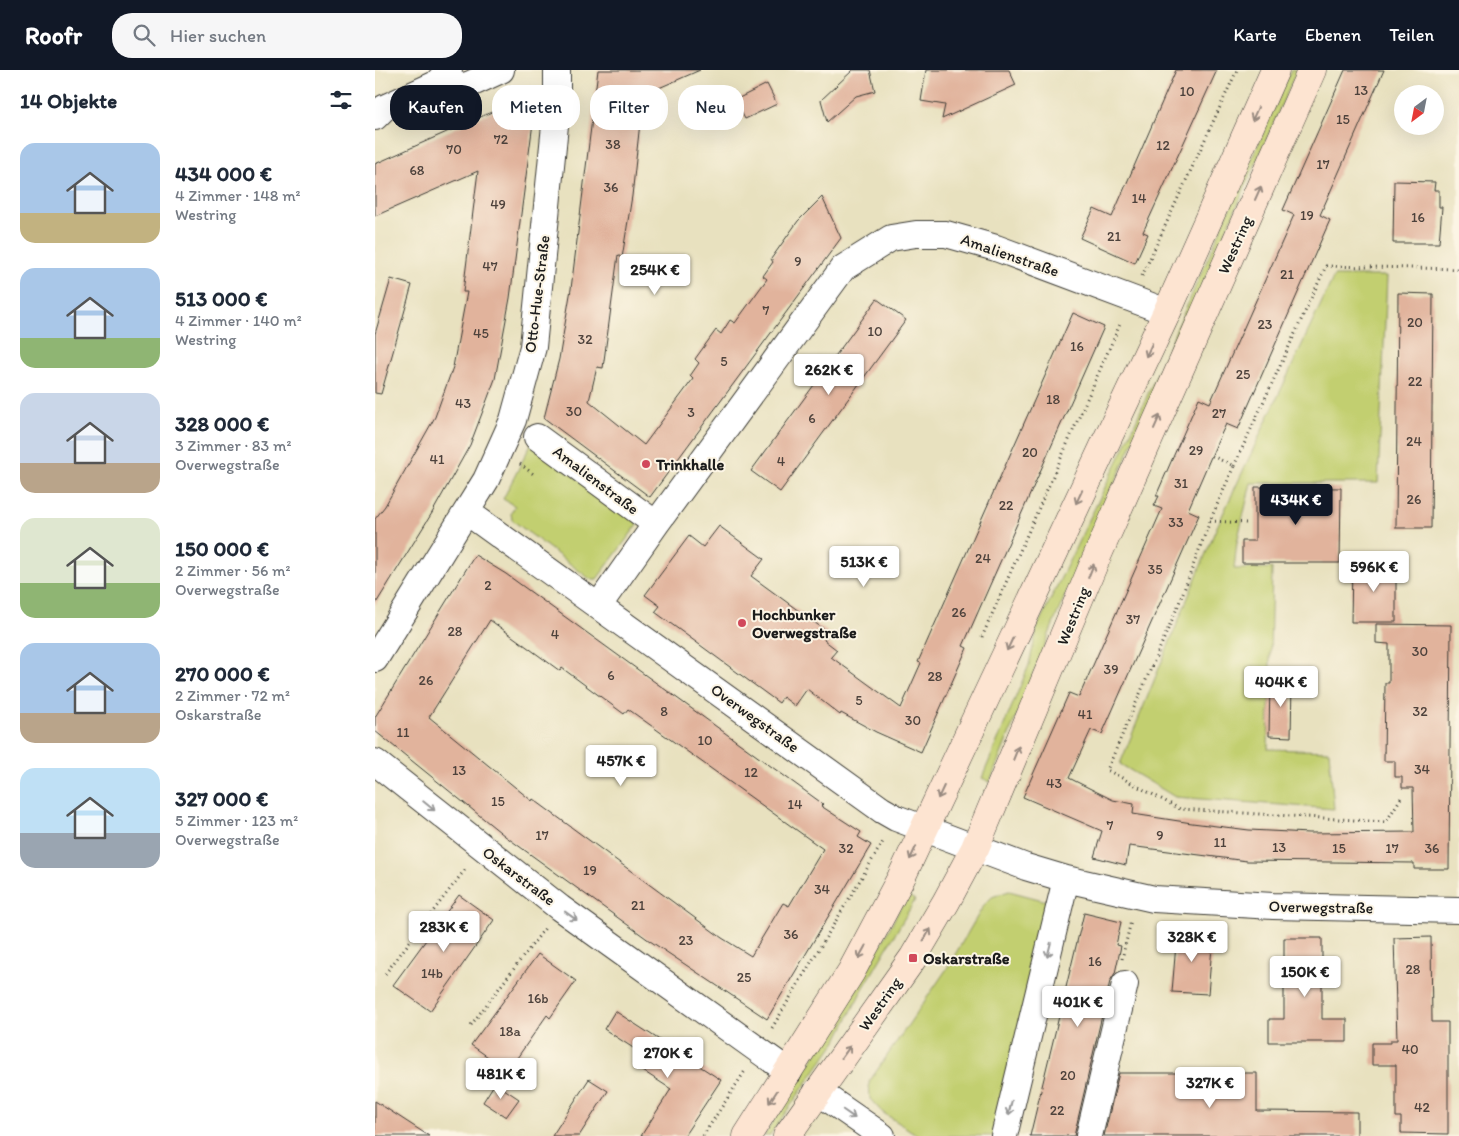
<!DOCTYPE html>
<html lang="de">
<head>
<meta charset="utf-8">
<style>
	:root { --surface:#fff; --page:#f6f6f7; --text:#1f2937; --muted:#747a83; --accent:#111827 }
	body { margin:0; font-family:Itim,sans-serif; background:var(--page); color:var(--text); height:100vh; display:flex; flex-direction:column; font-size:19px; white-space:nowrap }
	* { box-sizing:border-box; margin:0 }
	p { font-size:16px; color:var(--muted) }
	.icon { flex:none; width:28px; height:28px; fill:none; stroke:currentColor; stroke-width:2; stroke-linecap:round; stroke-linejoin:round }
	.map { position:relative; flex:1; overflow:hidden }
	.drawer { display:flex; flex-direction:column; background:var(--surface); width:375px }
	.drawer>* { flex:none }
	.hud { position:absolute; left:15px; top:15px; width:475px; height:45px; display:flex; gap:10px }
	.needle { width:32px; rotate:212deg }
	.fabs { position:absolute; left:1019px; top:15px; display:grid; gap:10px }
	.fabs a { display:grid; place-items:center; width:50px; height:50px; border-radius:50%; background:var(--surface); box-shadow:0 5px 20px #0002; font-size:25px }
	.price { position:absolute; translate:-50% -42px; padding:0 11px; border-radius:5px; background:#fff; color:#222; font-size:16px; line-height:32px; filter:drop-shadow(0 1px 2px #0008) }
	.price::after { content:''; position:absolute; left:50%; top:30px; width:15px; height:11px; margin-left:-8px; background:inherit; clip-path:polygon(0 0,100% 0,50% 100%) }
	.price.active { background:var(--accent); color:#fff }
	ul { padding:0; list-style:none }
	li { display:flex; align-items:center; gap:15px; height:125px; padding:0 20px }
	li span { display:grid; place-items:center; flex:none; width:140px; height:100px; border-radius:15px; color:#555 }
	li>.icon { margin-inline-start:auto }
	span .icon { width:60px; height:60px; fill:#fffc; stroke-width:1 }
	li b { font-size:21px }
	h2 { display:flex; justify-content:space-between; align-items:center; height:60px; padding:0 20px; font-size:21px }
	.chip { padding:0 18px; border-radius:20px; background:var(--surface); box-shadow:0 5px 20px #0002; font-size:18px; line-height:45px }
	.chip.active { background:var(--accent); color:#fff }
	header { display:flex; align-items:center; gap:30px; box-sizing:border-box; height:70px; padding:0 25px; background:var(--accent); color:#fff }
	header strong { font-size:24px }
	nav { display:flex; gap:28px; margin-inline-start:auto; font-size:18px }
	.search { width:350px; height:45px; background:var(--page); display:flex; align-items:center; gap:12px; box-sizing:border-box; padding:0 18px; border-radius:20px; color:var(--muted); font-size:19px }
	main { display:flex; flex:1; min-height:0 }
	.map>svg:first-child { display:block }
	.green { fill:#c2cf70; stroke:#6f7646 }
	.building { fill:#e1b39c; fill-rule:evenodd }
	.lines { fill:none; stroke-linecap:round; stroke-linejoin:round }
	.minor-casing { stroke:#3b3a34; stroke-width:28 }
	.secondary-casing { stroke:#3b3a34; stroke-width:29 }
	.path { stroke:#3b3a34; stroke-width:3; stroke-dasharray:1 4; stroke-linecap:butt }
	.minor { stroke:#fff; stroke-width:26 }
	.secondary { stroke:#fde4d1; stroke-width:28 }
	.oneway { stroke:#988a80 }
	.oneway2 { stroke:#999 }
	.poi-dot { fill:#d1495b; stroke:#fcf5e5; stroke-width:2 }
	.labels { text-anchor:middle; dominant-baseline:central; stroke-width:4; stroke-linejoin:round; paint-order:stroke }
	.number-label { font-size:14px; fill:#4d423c }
	.street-label { font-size:16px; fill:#1c1c1c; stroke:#fcf5e5 }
	.poi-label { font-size:16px; font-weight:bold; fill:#1c1c1c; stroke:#fcf5e5; text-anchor:start }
</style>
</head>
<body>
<header>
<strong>Roofr</strong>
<div class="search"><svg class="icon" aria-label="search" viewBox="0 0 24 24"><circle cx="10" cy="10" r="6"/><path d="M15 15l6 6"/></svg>Hier suchen</div>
<nav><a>Karte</a><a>Ebenen</a><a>Teilen</a></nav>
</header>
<main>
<section class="drawer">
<h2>14 Objekte<svg class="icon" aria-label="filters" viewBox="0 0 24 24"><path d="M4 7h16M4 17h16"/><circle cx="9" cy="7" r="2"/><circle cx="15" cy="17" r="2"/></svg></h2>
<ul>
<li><span style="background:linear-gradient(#a9c7e8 70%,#c2b280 0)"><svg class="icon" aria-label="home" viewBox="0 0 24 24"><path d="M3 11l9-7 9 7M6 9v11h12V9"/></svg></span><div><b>434 000 €</b><p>4 Zimmer · 148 m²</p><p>Westring</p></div></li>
<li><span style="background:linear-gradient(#a9c7e8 70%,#8fb573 0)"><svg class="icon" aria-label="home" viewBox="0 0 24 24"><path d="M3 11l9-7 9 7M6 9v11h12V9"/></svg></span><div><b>513 000 €</b><p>4 Zimmer · 140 m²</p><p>Westring</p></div></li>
<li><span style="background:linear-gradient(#c9d6e8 70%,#b9a48a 0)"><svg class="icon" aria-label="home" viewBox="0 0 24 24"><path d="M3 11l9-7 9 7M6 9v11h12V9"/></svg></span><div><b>328 000 €</b><p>3 Zimmer · 83 m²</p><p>Overwegstraße</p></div></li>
<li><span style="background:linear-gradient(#dfe7d0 65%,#8fb573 0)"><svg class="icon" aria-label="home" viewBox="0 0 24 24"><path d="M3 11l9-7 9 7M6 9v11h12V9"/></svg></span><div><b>150 000 €</b><p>2 Zimmer · 56 m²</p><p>Overwegstraße</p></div></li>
<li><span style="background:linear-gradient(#a9c7e8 70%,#b9a48a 0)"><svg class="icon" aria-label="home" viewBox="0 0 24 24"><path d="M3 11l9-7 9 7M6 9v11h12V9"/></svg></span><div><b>270 000 €</b><p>2 Zimmer · 72 m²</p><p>Oskarstraße</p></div></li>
<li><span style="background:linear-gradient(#bfe0f5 65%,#9aa5b1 0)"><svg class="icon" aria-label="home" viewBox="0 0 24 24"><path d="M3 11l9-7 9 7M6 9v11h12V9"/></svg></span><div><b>327 000 €</b><p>5 Zimmer · 123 m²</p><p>Overwegstraße</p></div></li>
</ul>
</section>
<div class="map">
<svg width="1084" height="1066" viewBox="0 0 1084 1066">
	<rect width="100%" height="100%" fill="#fcf5e5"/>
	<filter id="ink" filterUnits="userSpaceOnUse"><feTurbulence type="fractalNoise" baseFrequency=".02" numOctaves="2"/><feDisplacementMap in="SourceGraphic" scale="10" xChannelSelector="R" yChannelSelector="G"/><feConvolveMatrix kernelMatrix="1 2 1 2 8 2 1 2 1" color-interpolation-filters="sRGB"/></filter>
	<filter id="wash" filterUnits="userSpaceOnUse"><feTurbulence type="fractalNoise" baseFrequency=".0096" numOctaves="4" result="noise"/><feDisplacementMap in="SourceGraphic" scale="20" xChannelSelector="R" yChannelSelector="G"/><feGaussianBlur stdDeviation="1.12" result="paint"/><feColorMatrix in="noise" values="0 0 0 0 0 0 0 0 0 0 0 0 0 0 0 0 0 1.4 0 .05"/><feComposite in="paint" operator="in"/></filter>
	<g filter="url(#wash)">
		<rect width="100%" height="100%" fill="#e8e1bf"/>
		<!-- green -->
		<path class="green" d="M916,0H922L683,542L615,712L607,708L654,595L663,555L750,376Z
			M959,206H1012L1003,413H876L862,472L859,499L897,498L893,679L954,681L959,739L800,727L745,694L840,461Z
			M156,374L263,454L222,509H215L137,450L136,443L140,436L128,429Z
			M634,821L679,833L622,1066H544L507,1042L495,1029L494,1012L571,900L609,835L617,827Z
			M532,825L540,830L485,924L462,970L394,1066H389L488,909Z"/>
		<g id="blocks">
			<!-- building -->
			<path class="building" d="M223,0H325L268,25L257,126L247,188L243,185L228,298L222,297L214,331L269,375L318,309L315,306L324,293L320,289L341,260L346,264L355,250L360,253L392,209L388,206L398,192L396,189L423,151L447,127L466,168L275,427L169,348L184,289L196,219Z
				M478,0H495L500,21L481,26L452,52L446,30Z
				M551,0H634L641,15L567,49L570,35L546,31Z
				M801,0H842L768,162L773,164L760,193L705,168L719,139L737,147Z
				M970,0H1009L945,145L955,150L863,359L851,354L842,373L813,440L824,445L727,664L716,660L694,708L738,730L759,734L758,744L817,753L874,760L934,763L1039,762L1038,718H1027V707H1020V691H1009L1010,613H1014V574L1001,573V554L1076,555L1074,799H1039V793L872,791L754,776L751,795L719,787L727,761L648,727L694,623L704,627L787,439L779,436L784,426H781L824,328L835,333L866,264L919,145L908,140Z
				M392,14L402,34L370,49L360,30Z
				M139,32H147L154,36L159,45L135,228L120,309L95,375L57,443L0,535V449L10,436L60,347L78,297L92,222H88L103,101L0,146V94Z
				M1019,111L1060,112L1059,120H1064V137H1067L1064,173H1018Z
				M16,209L37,215L6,324L0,323V264Z
				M1023,223L1058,224L1056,458H1021Z
				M502,229L531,250L405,422L376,401Z
				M698,243L729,257L588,576L592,578L546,682L501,662L466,643L465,645L432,619L420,636L408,627L404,633L280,542L285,536L270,525L314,466L328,477L344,456L389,489L376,506L454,563L449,570L462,580L456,587L526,638L546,593L543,592Z
				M880,417L966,418L965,493H867V471H880Z
				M100,485L131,504L448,734L446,736L486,762L483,767L496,775L392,949L275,871L130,766L0,661V647ZM115,550L185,601L187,598L249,644L253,639L448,779L414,836L408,833L376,886L347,868L158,729L157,731L54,647Z
				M977,494L1021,495V552H976Z
				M895,610L917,611L916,667L894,666Z
				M84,825L119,850L55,941L18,915Z
				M709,843L746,852L741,875L746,876L740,903L735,911L699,1066H655Z
				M802,862L838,865L833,924L797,922Z
				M1056,867L1057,952H1073V1064L1026,1063V1047H1021V995H997V973H1016V970H1022L1019,868Z
				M909,868H947V949H972V972H894V949H909Z
				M163,884L201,911L175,948L172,945L133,1001L96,975Z
				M240,941L346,1010L309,1066H266L296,1019L265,999L267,996L263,993L269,985L229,959Z
				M744,1003H882V1041L982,1042V1066H729Z
				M214,1009L233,1021L204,1066H177Z
				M120,1013L144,1029L131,1047L108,1032Z
				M0,1031L54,1066H0Z"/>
		</g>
	</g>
	<g filter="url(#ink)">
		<use href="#blocks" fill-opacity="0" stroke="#3b3a34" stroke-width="1"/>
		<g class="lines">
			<defs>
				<path id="minor" d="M61,14L91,16L126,0
					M0,47L9,38L61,14L74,0
					M162,367L281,454
					M92,442L507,740L521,748L651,797L691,809L779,829L898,836L1084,840
					M224,535L281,454L468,198L516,168L541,164H571L621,178L792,242
					M0,589L111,410L138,350L158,277L182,35V0
					M0,692L185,838L414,1002
					M442,1021L507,1066
					M629,1066L691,809
					M714,1066L750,914"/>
				<path id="secondary" d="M372,1066L476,902L526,808L792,242L900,0
					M412,1066L538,888L571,832L600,778L720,491L937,0"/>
			</defs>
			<!-- minor casing -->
			<use href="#minor" class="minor-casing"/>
			<!-- secondary casing -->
			<use href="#secondary" class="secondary-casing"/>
			<!-- path -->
			<path class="path" d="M767,206L862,0
				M837,386L859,396L835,451L803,536L732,700L805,739L1011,752L1026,728
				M145,394L161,406
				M859,396L951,196L1084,199
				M835,451L872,453
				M607,567L746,252
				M747,889L756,851
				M10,904L92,797
				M96,955L170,858
				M397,958L509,770
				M328,1066L370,1001"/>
			<!-- minor -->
			<use href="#minor" class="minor"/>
			<!-- secondary -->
			<use href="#secondary" class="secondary"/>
		</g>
		<!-- one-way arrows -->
		<defs><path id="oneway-shaft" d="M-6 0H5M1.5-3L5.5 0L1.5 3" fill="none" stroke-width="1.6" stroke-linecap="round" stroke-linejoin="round" transform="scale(1.25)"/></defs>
		<g class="oneway">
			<use href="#oneway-shaft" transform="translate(880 44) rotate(114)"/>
			<use href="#oneway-shaft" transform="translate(883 123) rotate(-66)"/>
			<use href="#oneway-shaft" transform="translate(774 280) rotate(115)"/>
			<use href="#oneway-shaft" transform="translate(782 352) rotate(-66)"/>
			<use href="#oneway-shaft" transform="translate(704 427) rotate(115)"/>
			<use href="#oneway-shaft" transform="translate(716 501) rotate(-68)"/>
			<use href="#oneway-shaft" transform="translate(635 574) rotate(115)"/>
			<use href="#oneway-shaft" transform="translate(641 683) rotate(-68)"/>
			<use href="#oneway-shaft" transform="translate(566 722) rotate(115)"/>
			<use href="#oneway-shaft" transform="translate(538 783) rotate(115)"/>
			<use href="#oneway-shaft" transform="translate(552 865) rotate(-59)"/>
			<use href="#oneway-shaft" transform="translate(487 882) rotate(119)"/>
			<use href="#oneway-shaft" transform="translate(471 982) rotate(-54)"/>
			<use href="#oneway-shaft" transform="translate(398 1027) rotate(123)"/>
		</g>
		<g class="oneway2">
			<use href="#oneway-shaft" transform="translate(54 736) rotate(39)"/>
			<use href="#oneway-shaft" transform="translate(196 846) rotate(36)"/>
			<use href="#oneway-shaft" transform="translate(674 880) rotate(104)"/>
			<use href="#oneway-shaft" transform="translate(635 1038) rotate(104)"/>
			<use href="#oneway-shaft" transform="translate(474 1044) rotate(35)"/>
		</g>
	</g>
	<!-- markers -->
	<g class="poi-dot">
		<circle cx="271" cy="394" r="5"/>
		<circle cx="367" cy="553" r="5"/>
		<rect x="533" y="883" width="10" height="10" rx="2.5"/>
	</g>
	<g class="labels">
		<!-- number labels -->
		<g class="number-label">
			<text x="986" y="20">13</text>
			<text x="812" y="21">10</text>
			<text x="968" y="49">15</text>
			<text x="126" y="69">72</text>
			<text x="238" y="74">38</text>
			<text x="788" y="75">12</text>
			<text x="79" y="79">70</text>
			<text x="948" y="94">17</text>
			<text x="42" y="100">68</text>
			<text x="236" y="117">36</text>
			<text x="764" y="128">14</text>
			<text x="123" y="134">49</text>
			<text x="932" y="145">19</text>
			<text x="1043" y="147">16</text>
			<text x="739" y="166">21</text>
			<text x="423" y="191">9</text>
			<text x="115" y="196">47</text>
			<text x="912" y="204">21</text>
			<text x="391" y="240">7</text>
			<text x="1040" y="252">20</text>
			<text x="890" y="254">23</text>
			<text x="500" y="261">10</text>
			<text x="106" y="263">45</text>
			<text x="210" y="269">32</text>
			<text x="702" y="276">16</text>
			<text x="349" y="291">5</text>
			<text x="868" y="304">25</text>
			<text x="1040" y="311">22</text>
			<text x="678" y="329">18</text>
			<text x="88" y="333">43</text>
			<text x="199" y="341">30</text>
			<text x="316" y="342">3</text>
			<text x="844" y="343">27</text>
			<text x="437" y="348">6</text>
			<text x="1039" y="371">24</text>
			<text x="821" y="380">29</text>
			<text x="655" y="382">20</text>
			<text x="62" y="389">41</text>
			<text x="406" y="391">4</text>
			<text x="806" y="413">31</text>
			<text x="1039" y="429">26</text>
			<text x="631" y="435">22</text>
			<text x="801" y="452">33</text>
			<text x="608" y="488">24</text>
			<text x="780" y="499">35</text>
			<text x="113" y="515">2</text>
			<text x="584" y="542">26</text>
			<text x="758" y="549">37</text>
			<text x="80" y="561">28</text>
			<text x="180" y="564">4</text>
			<text x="1045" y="581">30</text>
			<text x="736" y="599">39</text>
			<text x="236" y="605">6</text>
			<text x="560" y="606">28</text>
			<text x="51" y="610">26</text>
			<text x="484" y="630">5</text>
			<text x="289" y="641">8</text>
			<text x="1045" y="641">32</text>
			<text x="710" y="644">41</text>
			<text x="538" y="650">30</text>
			<text x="28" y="662">11</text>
			<text x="330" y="670">10</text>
			<text x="1047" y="699">34</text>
			<text x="84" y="700">13</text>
			<text x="376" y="702">12</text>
			<text x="679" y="713">43</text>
			<text x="123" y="731">15</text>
			<text x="420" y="734">14</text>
			<text x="735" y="755">7</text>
			<text x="167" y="765">17</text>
			<text x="785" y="765">9</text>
			<text x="845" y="772">11</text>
			<text x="904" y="777">13</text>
			<text x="471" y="778">32</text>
			<text x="964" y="778">15</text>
			<text x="1017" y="778">17</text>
			<text x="1057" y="778">36</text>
			<text x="215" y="800">19</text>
			<text x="447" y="819">34</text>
			<text x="263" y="835">21</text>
			<text x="416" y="864">36</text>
			<text x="311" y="870">23</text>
			<text x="720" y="891">16</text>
			<text x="1038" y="899">28</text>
			<text x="57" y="903">14b</text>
			<text x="369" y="907">25</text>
			<text x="163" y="928">16b</text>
			<text x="135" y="961">18a</text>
			<text x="1035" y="979">40</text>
			<text x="693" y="1005">20</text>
			<text x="1047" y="1037">42</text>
			<text x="682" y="1040">22</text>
		</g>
		<!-- street labels -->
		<g class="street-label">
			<text transform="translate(860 175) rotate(-66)">Westring</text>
			<text transform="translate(635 185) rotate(19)">Amalienstraße</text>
			<text transform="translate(162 224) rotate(-83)">Otto-Hue-Straße</text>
			<text transform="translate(221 410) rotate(37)">Amalienstraße</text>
			<text transform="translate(698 546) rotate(-68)">Westring</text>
			<text transform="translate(380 648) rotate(36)">Overwegstraße</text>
			<text transform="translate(144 806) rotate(37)">Oskarstraße</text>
			<text transform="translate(946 837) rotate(1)">Overwegstraße</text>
			<text transform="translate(505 934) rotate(-55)">Westring</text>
		</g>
		<!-- poi labels -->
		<g class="poi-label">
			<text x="281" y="394">Trinkhalle</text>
			<text x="377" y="544">Hochbunker<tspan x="377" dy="18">Overwegstraße</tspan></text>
			<text x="548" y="888">Oskarstraße</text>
		</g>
	</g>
</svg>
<div class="fabs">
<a><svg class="needle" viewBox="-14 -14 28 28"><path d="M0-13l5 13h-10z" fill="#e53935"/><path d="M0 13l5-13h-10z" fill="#747a83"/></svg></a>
</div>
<b class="price" style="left:280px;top:226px">254K €</b>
<b class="price" style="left:454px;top:326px">262K €</b>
<b class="price active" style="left:921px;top:456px">434K €</b>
<b class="price" style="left:489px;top:518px">513K €</b>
<b class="price" style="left:999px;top:523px">596K €</b>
<b class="price" style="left:906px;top:638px">404K €</b>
<b class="price" style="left:246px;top:717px">457K €</b>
<b class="price" style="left:69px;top:883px">283K €</b>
<b class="price" style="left:817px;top:893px">328K €</b>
<b class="price" style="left:930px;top:928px">150K €</b>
<b class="price" style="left:703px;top:958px">401K €</b>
<b class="price" style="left:293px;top:1009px">270K €</b>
<b class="price" style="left:126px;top:1030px">481K €</b>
<b class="price" style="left:835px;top:1039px">327K €</b>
<div class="hud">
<a class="chip active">Kaufen</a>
<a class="chip">Mieten</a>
<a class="chip">Filter</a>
<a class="chip">Neu</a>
</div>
</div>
</main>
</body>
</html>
